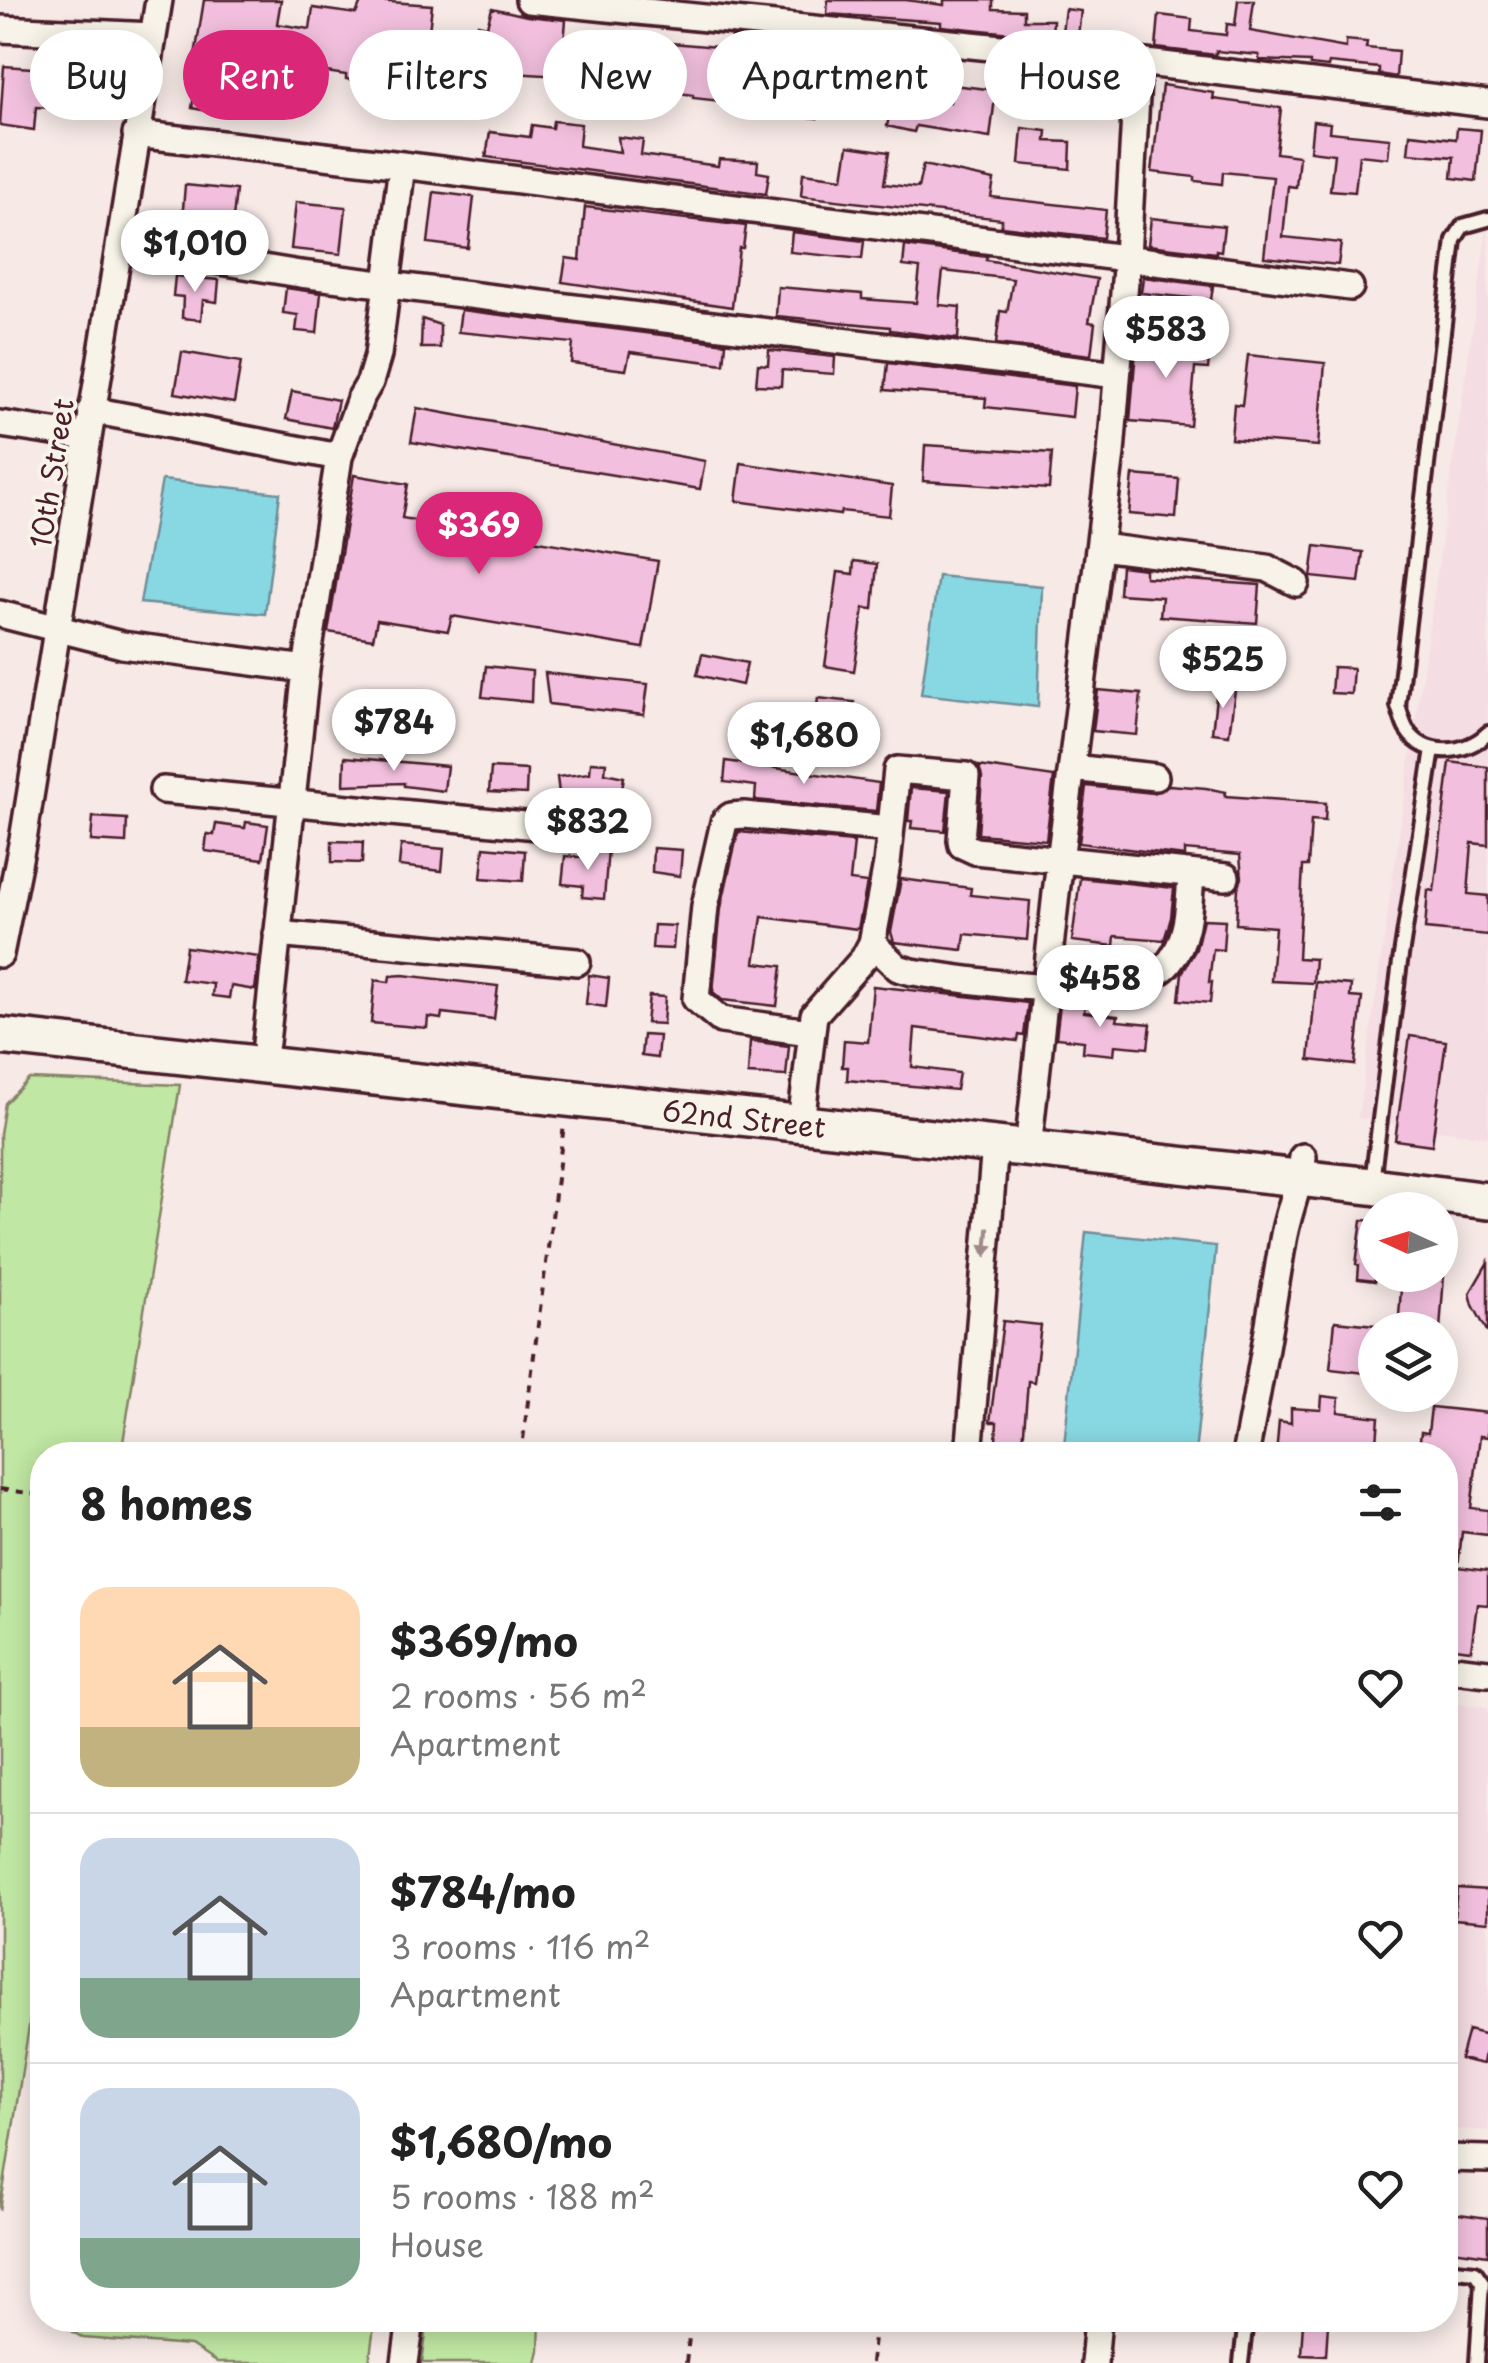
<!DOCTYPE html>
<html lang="en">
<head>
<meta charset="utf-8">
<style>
	:root { --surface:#fff; --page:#f6f6f6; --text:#222; --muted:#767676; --line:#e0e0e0; --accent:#db2777 }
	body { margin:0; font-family:"Playpen Sans",sans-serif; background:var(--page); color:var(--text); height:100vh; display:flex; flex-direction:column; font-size:38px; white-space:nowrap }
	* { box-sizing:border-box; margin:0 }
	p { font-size:32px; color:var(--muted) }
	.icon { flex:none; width:55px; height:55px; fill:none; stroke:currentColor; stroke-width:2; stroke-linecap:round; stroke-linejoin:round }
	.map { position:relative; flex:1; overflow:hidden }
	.details { position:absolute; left:30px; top:1442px; width:1428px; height:890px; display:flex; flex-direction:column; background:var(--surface); border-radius:40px; box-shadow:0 5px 25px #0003 }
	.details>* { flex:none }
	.hud { position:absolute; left:30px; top:30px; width:1430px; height:90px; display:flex; gap:20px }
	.needle { width:65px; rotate:274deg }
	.tools { position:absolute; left:1358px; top:1192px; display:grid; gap:20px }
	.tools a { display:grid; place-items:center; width:100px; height:100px; border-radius:50%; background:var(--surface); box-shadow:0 5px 25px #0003; font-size:50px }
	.price { position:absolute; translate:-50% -85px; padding:0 22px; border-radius:35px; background:#fff; color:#222; font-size:32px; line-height:65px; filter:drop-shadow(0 2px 5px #0008) }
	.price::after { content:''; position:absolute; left:50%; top:60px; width:30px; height:22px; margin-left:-15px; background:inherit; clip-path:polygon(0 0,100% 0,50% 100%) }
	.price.current { background:var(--accent); color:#fff }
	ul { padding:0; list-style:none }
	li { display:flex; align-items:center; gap:30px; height:250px; padding:0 50px }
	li+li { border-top:2px solid var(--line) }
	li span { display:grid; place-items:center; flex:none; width:280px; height:200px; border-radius:30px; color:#555 }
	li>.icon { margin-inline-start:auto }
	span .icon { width:120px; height:120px; fill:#fffc; stroke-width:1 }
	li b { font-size:42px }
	h2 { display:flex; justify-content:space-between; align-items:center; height:120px; padding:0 50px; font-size:42px }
	.tag { padding:0 35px; border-radius:45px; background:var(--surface); box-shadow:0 5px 25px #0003; font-size:35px; line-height:90px }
	.tag.current { background:var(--accent); color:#fff }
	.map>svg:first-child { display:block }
	.built { fill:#f5dde4 }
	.green { fill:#c0e7a3; stroke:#858367; stroke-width:2.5 }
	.water { fill:#88d8e3; stroke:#6f8e99; stroke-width:2.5 }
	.building { fill:#f2c0de; stroke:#4a1f2b; stroke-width:2.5 }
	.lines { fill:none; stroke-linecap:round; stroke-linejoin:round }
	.service-casing { stroke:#4a1f2b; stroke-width:20 }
	.minor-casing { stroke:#4a1f2b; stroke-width:32 }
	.secondary-casing { stroke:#4a1f2b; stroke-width:42 }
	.path { stroke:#4a1f2b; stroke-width:4; stroke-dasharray:8 8; stroke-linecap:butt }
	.service { stroke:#f7f3e8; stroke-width:12 }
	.minor { stroke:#f7f3e8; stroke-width:25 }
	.secondary { stroke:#f7f3e8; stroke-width:35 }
	.oneway { fill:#a0898a }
	.labels { text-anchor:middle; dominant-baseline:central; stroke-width:8; stroke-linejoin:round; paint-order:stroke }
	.street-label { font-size:28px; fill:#4a1f2b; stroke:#f7f3e8 }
</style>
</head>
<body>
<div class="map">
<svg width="1488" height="2363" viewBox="0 0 1488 2363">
	<rect width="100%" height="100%" fill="#f6e9e6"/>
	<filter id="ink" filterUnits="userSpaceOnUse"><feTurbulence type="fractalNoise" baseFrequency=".01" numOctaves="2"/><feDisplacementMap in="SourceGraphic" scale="20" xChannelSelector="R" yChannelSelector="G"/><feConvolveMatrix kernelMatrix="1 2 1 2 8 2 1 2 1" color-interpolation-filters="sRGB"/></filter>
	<g filter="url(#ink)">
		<!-- built -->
		<path class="built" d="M1488,223V1137L1358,1118Z
			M1445,1702L1488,1707V2131L1445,2128Z"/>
		<!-- green -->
		<path class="green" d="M29,1079L180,1085L121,1455H42V1944L0,2210V1134L5,1103Z
			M54,2320H375L369,2363H217L191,2346L83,2338Z
			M428,2320H540L539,2350L536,2363H422Z"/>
		<!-- water -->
		<path class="water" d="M162,480L280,493L265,614L140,603Z
			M938,576L1042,586L1038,707L921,694Z
			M1086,1232L1216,1246L1195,1455H1063Z"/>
		<!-- building -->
		<path class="building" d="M204,0H281L277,24L310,29L313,8L356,14L362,0L432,5L429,32L476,39L478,24L487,26L492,8L527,16L566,20L561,76L512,73V78L508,77L507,86L441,76L439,104L416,101L417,91L403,89V83L368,78L367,83L346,79V75L273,64L276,41L244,36L239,69L225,67L217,113L192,108L199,63L194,62Z
			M828,0H906L944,5V0H993V9L1024,10V20H1053L1052,37L941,26V22L827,14Z
			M1238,0H1254L1250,31L1346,48V40L1367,42L1366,48L1398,51L1396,77L1379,74V68L1329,63L1328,67L1310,65V62L1259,60V55L1216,51V55L1156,48L1159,15L1192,19L1191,31L1226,35L1227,24L1235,25Z
			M1065,9L1081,11L1078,35L1062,32Z
			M601,37L729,48L731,37L757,40V43L784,45L783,63L795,64L794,74L819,75V80L866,79L892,84L897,55L916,58L910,95L950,102L952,85L996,90L990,138L916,126L914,132L887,126L892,103L854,97L853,112L817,111V118L775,113L776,107L693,98V95L646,88L647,81L597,75Z
			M4,66L73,71L72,82L85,83L84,104L73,103L72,109L36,107L34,130L0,125Z
			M1162,85L1214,93L1213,99L1281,108L1276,153L1299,156L1296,187L1288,186L1283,237L1341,243L1338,265L1264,257L1273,177L1223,172L1222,184L1195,181V177L1152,172Z
			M553,121L581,124L579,146L620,152L618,137L643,140L641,155L718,166L719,159L758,161L757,172L769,174L766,194L486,157L490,132L530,137L532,125L552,128Z
			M1313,121L1330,123L1329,132L1390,138L1388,158L1359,155L1355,192L1330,190L1334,154L1310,151Z
			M1022,128L1047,131L1046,141L1071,142L1070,169L1019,164Z
			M1457,128L1481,130L1476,181L1452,178L1454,157L1408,153L1410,134L1456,139Z
			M848,146L889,152L884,184L918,188L923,165L994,180L991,197L1106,210L1103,238L1001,226L1002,219L801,196L803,173L843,178Z
			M185,185L236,190L231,238L181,233Z
			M434,192L474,197L468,248L428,243Z
			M296,202L346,207L341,254L291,249Z
			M585,207L746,226L743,248H739L732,307L562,282L566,258L580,260Z
			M1151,218L1224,226L1221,251L1216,250V253L1148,245Z
			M792,232L864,241L862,259L790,252Z
			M905,246L987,257L986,260L1097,279L1089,322L1095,323L1091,355L996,344L1000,311L1007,312L1013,279L943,271L939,305L960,307L958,339L890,330V327L776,316L778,287L862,294V299L916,303L920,268L903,266Z
			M175,276L219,280L217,302L203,300L201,320L182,318L183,297L173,296Z
			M1143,277L1213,286L1211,300L1141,293Z
			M286,288L321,293L317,333L296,331L298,315L283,313Z
			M461,310L726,343L724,364L630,352L626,370L571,363L573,343L458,332Z
			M422,319L440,325V348H421Z
			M1137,338L1210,346L1208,369L1195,368L1190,426L1130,421Z
			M769,350L835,357L834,374L782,370L781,386L756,385L758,364L768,365Z
			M182,352L241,362L234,403L175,393Z
			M1248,355L1325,363L1318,446L1231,439L1234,404L1242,405Z
			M888,363L1075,386L1072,417L985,407L986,398L885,390Z
			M292,391L338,400L332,428L286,419Z
			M417,408L705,461L700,489L411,442Z
			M925,445L1052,453L1049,489L923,481Z
			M741,463L892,486L889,516L841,511L840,515L736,501Z
			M354,475L408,484L402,518L658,561L643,648L452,616L448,631L377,620L373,639L328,632Z
			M1133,475L1179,479L1176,518L1129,514Z
			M1315,546L1363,552L1359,582L1311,577Z
			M854,561L877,564L873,609L864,608L854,671L825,666L838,572L853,574Z
			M1121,566L1145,569V577L1260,585L1257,623L1160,616L1162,597L1119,594Z
			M702,654L747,663L742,685L697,675Z
			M486,666L532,671L531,702L482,697Z
			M1333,667L1353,668L1351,694L1331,693Z
			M545,673L648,684L644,715L549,704Z
			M1217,688L1235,690L1229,735L1212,733Z
			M1098,690L1141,694L1137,735L1093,731Z
			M818,698L854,702L852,724L815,720Z
			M345,757L447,766L444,791L404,786V783L344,785Z
			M726,761L879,783L876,811L755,800L756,786L724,782Z
			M591,762L606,763L605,773L624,777L621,794L603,796L601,815L585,813L587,798L560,801L557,777L590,773Z
			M1450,762L1488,767V845L1472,843L1468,894L1488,896V935L1425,929L1428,890L1434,891Z
			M979,766L1054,777L1046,840L978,834L982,777Z
			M491,768L527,770L526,794L489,792Z
			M1169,785L1206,788L1226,792L1225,796L1326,803L1325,821L1311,820L1308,866H1303L1298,958L1315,959L1313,983L1271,981L1275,927L1236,924L1238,888L1242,878L1240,855L1185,850V856L1079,843L1086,786L1153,793Z
			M911,788L949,791L945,831L911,828L912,821H908Z
			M93,817L127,819L126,843L91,841Z
			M246,822L268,825L263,859L205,851L207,834L214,835L216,824L245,828Z
			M738,832L854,842L850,881L867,883L858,929L762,917L755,963L782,966L777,1006L722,1000L713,992L721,908Z
			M332,841L363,842L362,863L332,862Z
			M401,845L444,849L442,871L399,866Z
			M484,847L525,851L523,881L481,878Z
			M592,848L608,849L604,899L582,897L583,886L562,884L565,856L591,858Z
			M653,848L682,850L680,876L652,872Z
			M1080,878L1174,888L1171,918L1164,940L1115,936L1114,946L1072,941Z
			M901,879L971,888L970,895L1030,901L1027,940L965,934L963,950L894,942L891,932Z
			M1203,919L1225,920L1223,950L1213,949L1209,982H1212L1210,1003L1179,1000L1182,973L1196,949Z
			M654,925L675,926L673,949L652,948Z
			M186,947L259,957L255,990L231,986L229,998L212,996L213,984L181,980Z
			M403,975L498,986L494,1019L442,1013L441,1019L428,1017L427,1028L371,1023L375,980L389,982L390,976Z
			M589,975L609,978L606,1007L586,1004Z
			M1316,982L1351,985L1350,997L1362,998L1355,1065L1309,1060Z
			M873,986L1028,1003L1024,1036L1019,1035L1018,1041L915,1028L912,1067L959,1073L956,1090L847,1080L848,1067H842L844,1040L868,1042Z
			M649,996L665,997L663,1024L646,1023Z
			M1060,1004H1085L1084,1012L1118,1016L1117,1021L1151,1024L1148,1048L1115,1045L1114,1055L1083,1052L1084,1041L1056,1038Z
			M643,1035L659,1036L657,1058L641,1056Z
			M1410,1036L1446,1041L1432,1145L1395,1140Z
			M750,1041L789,1046L786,1076L748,1074Z
			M1362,1220L1375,1221V1281L1358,1279L1359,1265L1356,1264Z
			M1488,1262V1333L1473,1305L1470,1293Z
			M1402,1275H1444L1440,1330H1398Z
			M1003,1321L1041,1325L1034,1382L1028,1381L1023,1444L996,1442L997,1422H990Z
			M1335,1321L1375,1325V1374L1330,1369Z
			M1322,1396L1339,1398L1338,1412L1379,1417L1376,1455H1276L1279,1421L1291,1423V1408L1321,1410Z
			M1431,1407L1488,1413V1437L1480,1436L1471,1508L1488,1510V1535L1462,1532L1458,1567L1488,1571V1605L1477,1604L1471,1650L1445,1647V1455H1418L1421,1432L1428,1433Z
			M1457,1888L1488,1890V1922L1454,1919Z
			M1468,2030L1488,2035L1483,2064L1460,2059Z
			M1445,2212L1488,2218V2255L1445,2249Z
			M1303,2322L1328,2324L1326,2355L1301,2354Z"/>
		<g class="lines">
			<defs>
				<path id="service" d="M1488,219L1463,226L1454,240L1398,706C1401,714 1403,724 1407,730C1425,759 1467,754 1488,733
					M1372,1182L1400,962L1433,749
					M1445,2269L1475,2272L1482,2282L1477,2363
					M1241,2363L1246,2320"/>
				<path id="minor" d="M529,0L1138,62L1488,104
					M0,29L153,36
					M136,134L402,165L1350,287
					M214,260L300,274L1117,375
					M91,410L339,457
					M0,424L87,437
					M1100,547L1267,568L1296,583
					M0,614L122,645L306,669
					M1072,768L1155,777
					M163,790L608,833
					M277,934L577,962
					M872,943L898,968L912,972C967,980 1130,1009 1169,963C1189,939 1189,904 1191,874
					M0,954L24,834L159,0
					M810,1032L721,1020L696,999L705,906L724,822L731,816L744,815L890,829
					M266,1043L306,669L339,457L360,399L370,382L378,355L402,165
					M801,1123L814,1015L864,958L872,943L887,864L897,770L966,776L961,840L962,845L975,851L1226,877
					M1028,1149L1056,893L1111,453L1127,256L1138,62
					M969,1455L995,1145
					M1245,1455C1260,1383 1271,1312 1283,1240C1288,1211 1300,1186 1303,1157
					M1445,1668L1488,1673
					M1445,2158L1488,2159
					M405,2363L411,2320
					M1094,2363L1098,2320"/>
				<path id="secondary" d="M0,1036L1371,1186L1488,1201"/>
			</defs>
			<!-- service casing -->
			<use href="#service" class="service-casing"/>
			<!-- minor casing -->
			<use href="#minor" class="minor-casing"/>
			<!-- secondary casing -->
			<use href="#secondary" class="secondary-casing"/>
			<!-- path -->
			<path class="path" d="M521,1455L564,1125
				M0,1489L42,1495
				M686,2363L691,2320
				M871,2363L876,2320"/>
			<!-- service -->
			<use href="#service" class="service"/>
			<!-- minor -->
			<use href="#minor" class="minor"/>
			<!-- secondary -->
			<use href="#secondary" class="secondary"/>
		</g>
		<!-- one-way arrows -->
		<defs><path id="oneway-solid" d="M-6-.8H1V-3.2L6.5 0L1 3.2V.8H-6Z" transform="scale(2.5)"/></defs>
		<use class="oneway" href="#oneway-solid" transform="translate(987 1242) rotate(95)"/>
	</g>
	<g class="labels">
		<!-- street labels -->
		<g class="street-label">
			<text transform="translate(51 473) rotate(-81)">10th Street</text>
			<text transform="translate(744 1118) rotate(6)">62nd Street</text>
		</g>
	</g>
</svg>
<div class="tools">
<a><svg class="needle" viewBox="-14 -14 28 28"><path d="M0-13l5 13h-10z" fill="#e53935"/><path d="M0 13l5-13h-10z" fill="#767676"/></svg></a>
<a><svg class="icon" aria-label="layers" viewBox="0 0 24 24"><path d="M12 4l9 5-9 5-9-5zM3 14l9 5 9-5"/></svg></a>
</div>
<b class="price" style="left:195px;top:295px">$1,010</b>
<b class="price" style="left:1166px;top:381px">$583</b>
<b class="price current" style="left:479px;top:577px">$369</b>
<b class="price" style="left:1223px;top:711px">$525</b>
<b class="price" style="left:394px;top:774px">$784</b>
<b class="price" style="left:804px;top:787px">$1,680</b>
<b class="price" style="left:588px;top:873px">$832</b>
<b class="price" style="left:1100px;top:1030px">$458</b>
<div class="hud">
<a class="tag">Buy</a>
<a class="tag current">Rent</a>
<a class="tag">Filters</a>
<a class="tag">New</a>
<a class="tag">Apartment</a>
<a class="tag">House</a>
</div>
<section class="details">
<h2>8 homes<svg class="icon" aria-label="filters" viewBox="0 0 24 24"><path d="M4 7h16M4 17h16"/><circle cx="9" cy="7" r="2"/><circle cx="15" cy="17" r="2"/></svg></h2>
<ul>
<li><span style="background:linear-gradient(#ffd9b3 70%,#c2b280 0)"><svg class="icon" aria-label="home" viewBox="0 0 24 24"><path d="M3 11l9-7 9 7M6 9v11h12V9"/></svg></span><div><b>$369/mo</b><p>2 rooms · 56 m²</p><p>Apartment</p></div><svg class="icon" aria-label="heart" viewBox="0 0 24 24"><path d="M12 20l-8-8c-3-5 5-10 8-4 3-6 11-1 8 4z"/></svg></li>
<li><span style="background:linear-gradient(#c9d6e8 70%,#7fa58c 0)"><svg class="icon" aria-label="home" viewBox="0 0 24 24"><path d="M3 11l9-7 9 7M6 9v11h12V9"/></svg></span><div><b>$784/mo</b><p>3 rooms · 116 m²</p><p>Apartment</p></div><svg class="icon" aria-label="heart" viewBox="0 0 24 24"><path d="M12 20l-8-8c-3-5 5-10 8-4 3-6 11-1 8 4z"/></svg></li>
<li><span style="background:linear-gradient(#c9d6e8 75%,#7fa58c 0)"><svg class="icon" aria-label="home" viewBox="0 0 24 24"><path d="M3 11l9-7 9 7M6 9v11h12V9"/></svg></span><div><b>$1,680/mo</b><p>5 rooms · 188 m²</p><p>House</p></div><svg class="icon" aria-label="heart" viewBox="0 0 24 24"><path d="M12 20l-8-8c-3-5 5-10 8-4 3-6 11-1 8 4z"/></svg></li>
</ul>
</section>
</div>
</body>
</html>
